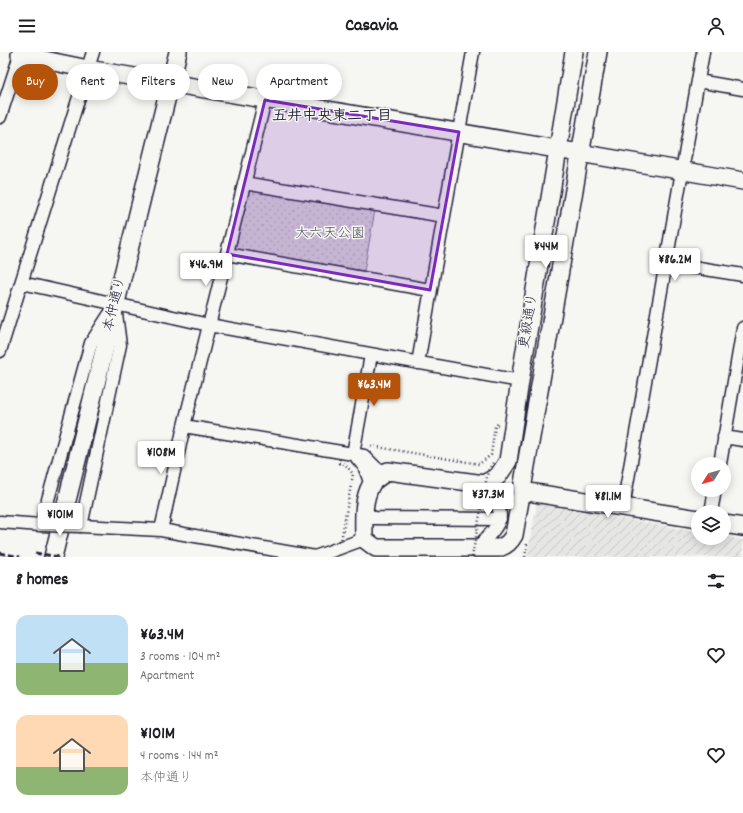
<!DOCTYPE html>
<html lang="en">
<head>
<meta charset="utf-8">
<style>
	:root { --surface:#fff; --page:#f6f6f6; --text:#202124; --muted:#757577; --accent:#b45309 }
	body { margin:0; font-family:Dekko,"Klee One",sans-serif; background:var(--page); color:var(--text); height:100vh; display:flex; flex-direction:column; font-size:15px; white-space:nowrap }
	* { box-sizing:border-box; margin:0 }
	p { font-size:13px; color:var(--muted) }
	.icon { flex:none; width:22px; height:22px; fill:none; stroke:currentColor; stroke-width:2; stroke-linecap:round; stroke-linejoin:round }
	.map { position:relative; height:505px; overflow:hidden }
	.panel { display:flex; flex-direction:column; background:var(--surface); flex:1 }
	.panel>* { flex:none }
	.guide { position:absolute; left:12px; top:12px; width:400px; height:36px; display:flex; gap:8px }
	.needle { width:26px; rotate:233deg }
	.controls { position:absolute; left:691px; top:405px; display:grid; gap:8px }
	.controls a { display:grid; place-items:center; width:40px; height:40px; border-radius:50%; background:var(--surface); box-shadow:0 2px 10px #0003; font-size:20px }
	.price { position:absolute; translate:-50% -34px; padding:0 9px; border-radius:4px; background:#fff; color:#222; font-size:13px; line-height:26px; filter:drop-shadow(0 1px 2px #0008) }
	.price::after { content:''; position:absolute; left:50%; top:24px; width:12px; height:9px; margin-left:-6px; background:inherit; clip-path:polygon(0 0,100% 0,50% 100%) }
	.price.on { background:var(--accent); color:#fff }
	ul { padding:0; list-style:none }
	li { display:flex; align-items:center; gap:12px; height:100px; padding:0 16px }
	li span { display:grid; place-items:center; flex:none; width:112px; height:80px; border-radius:12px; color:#555 }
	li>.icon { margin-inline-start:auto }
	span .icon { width:48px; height:48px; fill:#fffc; stroke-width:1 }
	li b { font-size:17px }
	h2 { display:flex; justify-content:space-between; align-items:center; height:48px; padding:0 16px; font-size:17px }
	.tag { padding:0 14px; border-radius:18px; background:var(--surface); box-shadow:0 2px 10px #0003; font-size:14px; line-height:36px }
	.tag.on { background:var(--accent); color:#fff }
	header { display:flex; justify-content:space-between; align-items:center; height:52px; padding:0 16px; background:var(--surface); font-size:18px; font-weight:700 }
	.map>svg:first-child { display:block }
	.industrial { fill:url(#industrial-furrows) }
	.park { fill:url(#park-dots); stroke:#7c7c89 }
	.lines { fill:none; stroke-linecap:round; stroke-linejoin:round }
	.street-casing { stroke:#22223b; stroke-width:15 }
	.secondary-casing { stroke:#22223b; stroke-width:20 }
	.path { stroke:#22223b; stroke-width:2.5; stroke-dasharray:1 3; stroke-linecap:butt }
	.street { stroke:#f6f6f2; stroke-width:12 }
	.secondary { stroke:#f6f6f2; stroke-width:17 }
	.rail { stroke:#22223b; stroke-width:3; stroke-dasharray:6 3; stroke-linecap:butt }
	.street-bridge-casing { stroke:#22223b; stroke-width:15; stroke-linecap:butt }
	.path-bridge { stroke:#22223b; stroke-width:2.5; stroke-dasharray:1 3; stroke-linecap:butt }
	.street-bridge { stroke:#f6f6f2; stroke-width:12 }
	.marked { fill:#7b2cbf; fill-opacity:0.2; stroke:#7b2cbf; stroke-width:3; stroke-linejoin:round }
	.labels { text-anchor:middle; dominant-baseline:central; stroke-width:3; stroke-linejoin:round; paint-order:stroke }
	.park-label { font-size:14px; fill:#4f4f62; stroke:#f6f6f2 }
	.street-label { font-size:14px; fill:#22223b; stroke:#f6f6f2 }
	.neighbourhood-label { font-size:15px; font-weight:bold; fill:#22223b; stroke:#f6f6f2 }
</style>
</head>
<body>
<header><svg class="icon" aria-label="menu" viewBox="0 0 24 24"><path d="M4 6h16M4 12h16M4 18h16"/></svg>Casavia<svg class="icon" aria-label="person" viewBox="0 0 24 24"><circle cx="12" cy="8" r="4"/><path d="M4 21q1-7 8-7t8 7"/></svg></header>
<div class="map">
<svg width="743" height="505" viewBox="0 0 743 505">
	<defs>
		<pattern id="industrial-furrows" width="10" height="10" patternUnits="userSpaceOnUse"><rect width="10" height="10" fill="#e6e6e4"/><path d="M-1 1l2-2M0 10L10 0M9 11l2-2" fill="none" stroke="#c5c5c4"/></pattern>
		<pattern id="park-dots" width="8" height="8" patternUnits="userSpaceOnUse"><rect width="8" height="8" fill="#d7d7d7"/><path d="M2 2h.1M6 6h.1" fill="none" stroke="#b8b8b9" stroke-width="1.8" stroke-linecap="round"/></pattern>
	</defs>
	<rect width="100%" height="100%" fill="#f6f6f2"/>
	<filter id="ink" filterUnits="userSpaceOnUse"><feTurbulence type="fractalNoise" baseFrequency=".025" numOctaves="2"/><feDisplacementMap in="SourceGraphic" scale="8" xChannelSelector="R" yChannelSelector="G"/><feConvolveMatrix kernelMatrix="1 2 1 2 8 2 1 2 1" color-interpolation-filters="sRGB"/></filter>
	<g filter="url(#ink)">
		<!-- industrial -->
		<path class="industrial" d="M537,451L698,480V486H724V484L743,488V505H527Z"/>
		<!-- park -->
		<path class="park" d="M249,138L375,158L364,219L235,197Z"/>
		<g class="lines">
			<defs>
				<path id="street" d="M698,29L743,37
					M0,65L20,3
					M244,131L444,164
					M227,202L430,238
					M667,211L743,223
					M22,231L209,273L520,329
					M116,262L120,293L81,474L161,478L315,505L364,487
					M0,299L93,0
					M418,311L473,0
					M184,374L353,402L364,404L377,417L388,419
					M724,385L743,388
					M353,402L371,303
					M357,406L364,414L371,432
					M720,412L743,276
					M623,455L703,0
					M364,460L374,466L500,467
					M711,460L715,438
					M0,470L41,473L91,291L109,263
					M161,478L184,374L265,48
					M477,496C503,469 509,464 484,432"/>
				<path id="secondary" d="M21,0L20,3L88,17L743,129
					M574,0L520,329L508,409L498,424L484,432L388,419C383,423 374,427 371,433C362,449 364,469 364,487L376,496H499C507,493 510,490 514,483L598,0
					M522,439L698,467
					M724,472L743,475
					M53,505L178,0"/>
			</defs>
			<!-- street casing -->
			<use href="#street" class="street-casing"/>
			<!-- secondary casing -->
			<use href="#secondary" class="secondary-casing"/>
			<!-- path -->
			<path class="path" d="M191,382L340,406L339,411L345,412L353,422L341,489L315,499L173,475L170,468L186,388Z
				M371,394L479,412L491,403L495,374L499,371
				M525,505L527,492"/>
			<!-- street -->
			<use href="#street" class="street"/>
			<!-- secondary -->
			<use href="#secondary" class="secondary"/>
			<!-- rail -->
			<path class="rail" d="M0,501L20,505
				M35,501L59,505"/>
			<defs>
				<path id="street-bridge" d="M41,473L81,474"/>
			</defs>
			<!-- street-bridge casing -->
			<use href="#street-bridge" class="street-bridge-casing"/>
			<!-- path-bridge -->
			<path class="path-bridge" d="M472,505L488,419L494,409"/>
			<!-- street-bridge -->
			<use href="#street-bridge" class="street-bridge"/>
		</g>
	</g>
	<!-- marked area -->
	<path class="marked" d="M265,48L459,80L430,238L227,202Z"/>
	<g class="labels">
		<!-- park labels -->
		<g class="park-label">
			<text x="330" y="182">大六天公園</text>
		</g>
		<!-- street labels -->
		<g class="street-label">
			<text transform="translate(115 252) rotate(-76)">本仲通り</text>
			<text transform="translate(529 269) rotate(-81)">更級通り</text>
		</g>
		<!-- neighbourhood labels -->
		<g class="neighbourhood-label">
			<text x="332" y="65">五井中央東二丁目</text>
		</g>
	</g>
</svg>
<div class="controls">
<a><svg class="needle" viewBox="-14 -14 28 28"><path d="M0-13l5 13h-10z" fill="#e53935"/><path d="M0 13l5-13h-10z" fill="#757577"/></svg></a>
<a><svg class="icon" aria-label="layers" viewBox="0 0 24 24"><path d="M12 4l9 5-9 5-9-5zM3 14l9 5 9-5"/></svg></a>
</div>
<b class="price" style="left:546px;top:217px">¥44M</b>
<b class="price" style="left:675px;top:230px">¥86.2M</b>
<b class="price" style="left:206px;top:235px">¥46.9M</b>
<b class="price on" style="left:374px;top:355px">¥63.4M</b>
<b class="price" style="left:161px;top:423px">¥108M</b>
<b class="price" style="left:488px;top:465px">¥37.3M</b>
<b class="price" style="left:608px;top:467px">¥81.1M</b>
<b class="price" style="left:60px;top:485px">¥101M</b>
<div class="guide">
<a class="tag on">Buy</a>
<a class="tag">Rent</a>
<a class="tag">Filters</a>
<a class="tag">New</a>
<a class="tag">Apartment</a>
</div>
</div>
<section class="panel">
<h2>8 homes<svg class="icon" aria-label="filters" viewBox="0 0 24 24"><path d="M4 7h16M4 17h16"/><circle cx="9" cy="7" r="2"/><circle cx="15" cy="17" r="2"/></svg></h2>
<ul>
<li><span style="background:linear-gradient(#bfe0f5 60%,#8fb573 0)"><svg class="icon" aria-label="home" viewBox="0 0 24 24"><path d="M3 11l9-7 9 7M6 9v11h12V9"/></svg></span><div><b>¥63.4M</b><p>3 rooms · 104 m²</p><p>Apartment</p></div><svg class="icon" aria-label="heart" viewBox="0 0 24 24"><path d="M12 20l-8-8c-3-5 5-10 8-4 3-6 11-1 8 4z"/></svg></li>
<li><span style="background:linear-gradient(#ffd9b3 65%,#8fb573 0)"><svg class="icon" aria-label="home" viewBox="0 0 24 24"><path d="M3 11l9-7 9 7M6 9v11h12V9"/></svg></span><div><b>¥101M</b><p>4 rooms · 144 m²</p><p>本仲通り</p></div><svg class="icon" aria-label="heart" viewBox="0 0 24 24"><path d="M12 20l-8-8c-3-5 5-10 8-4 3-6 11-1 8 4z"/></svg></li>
</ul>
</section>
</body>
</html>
